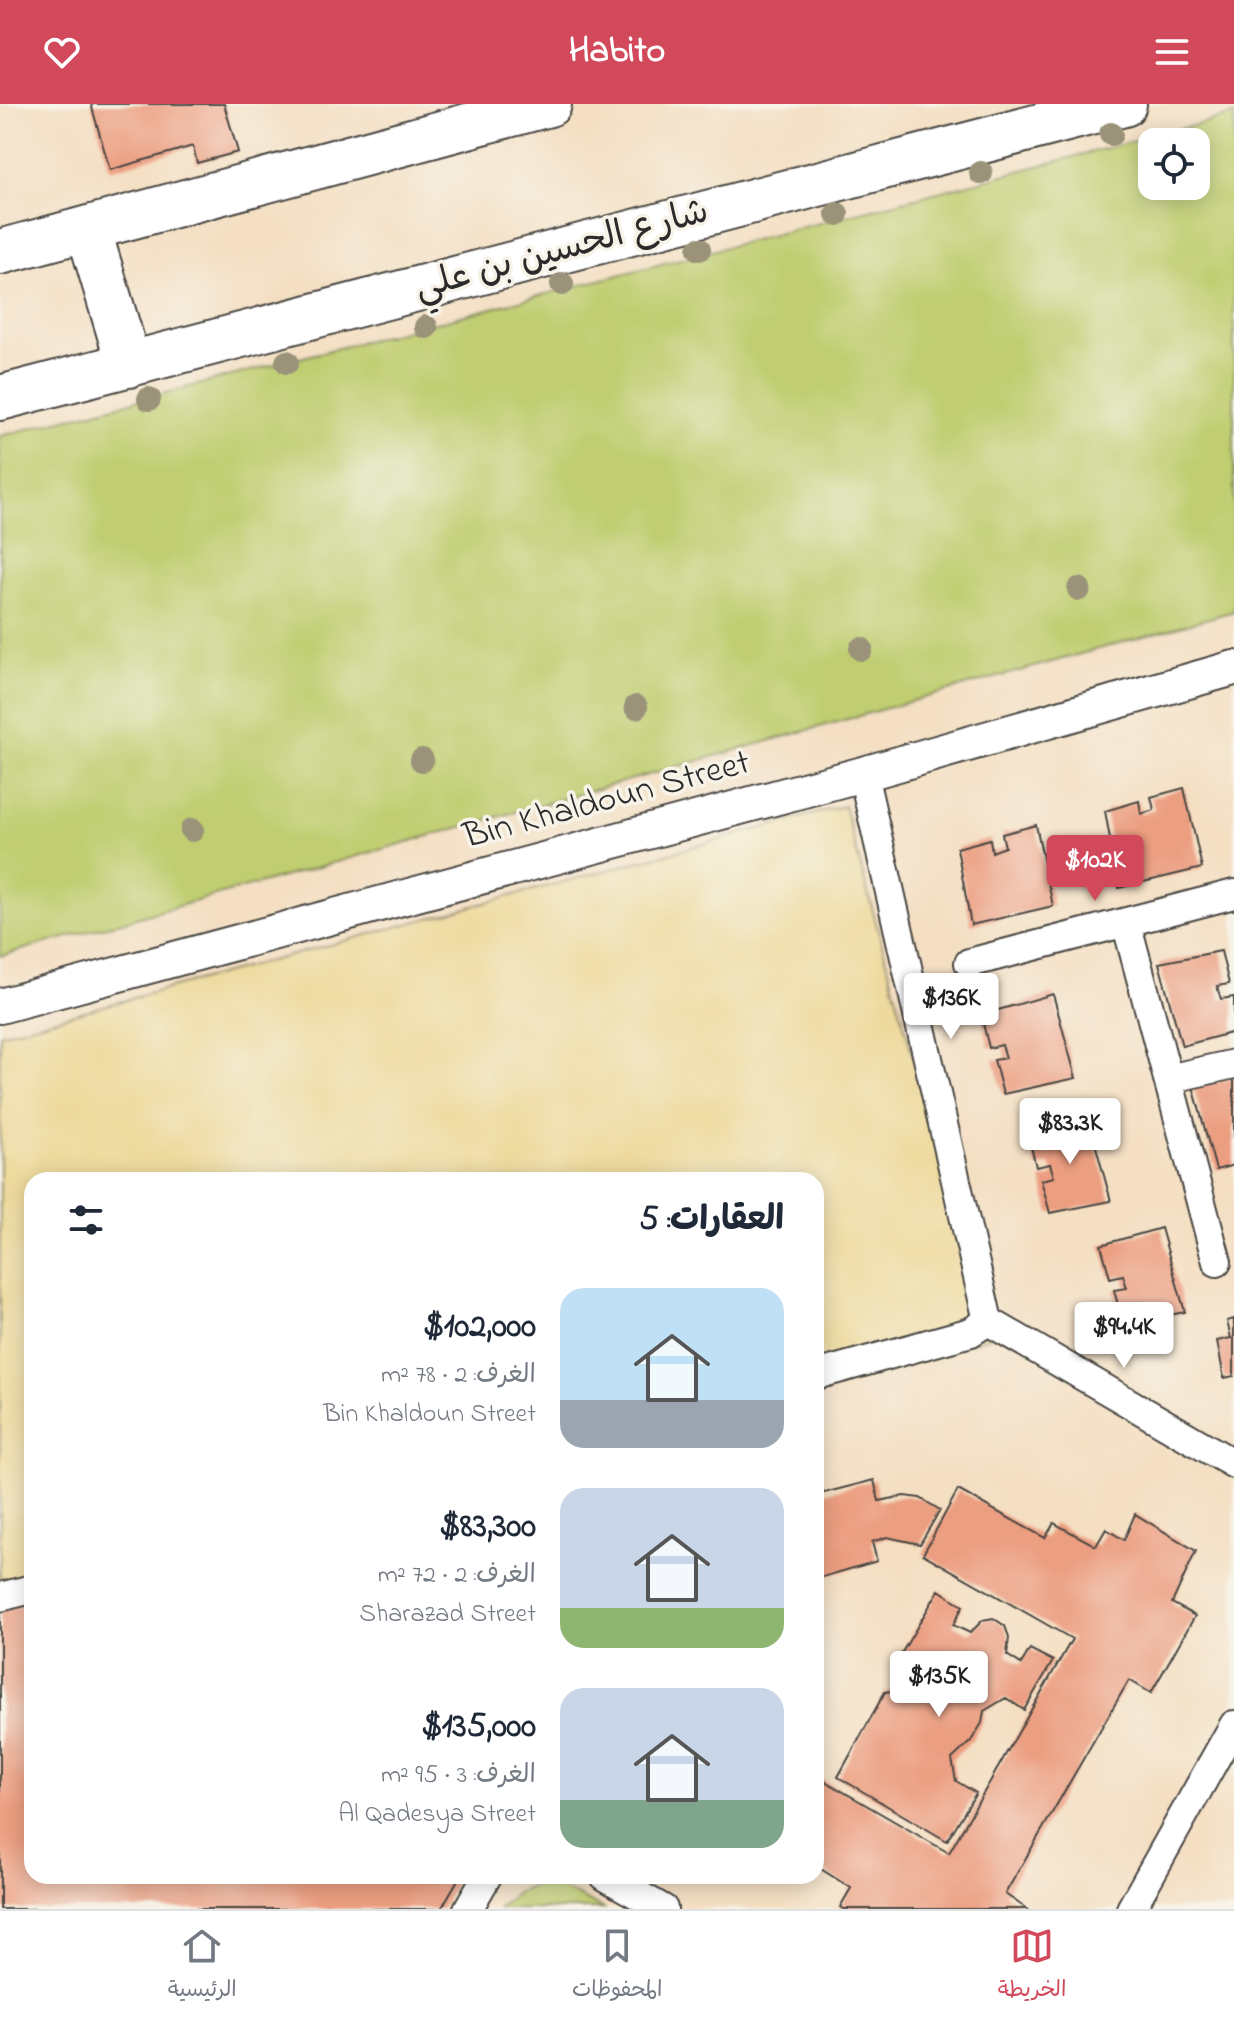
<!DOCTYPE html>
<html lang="ar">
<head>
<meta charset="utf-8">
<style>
	:root { --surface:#fff; --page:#f2f2f3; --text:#1f2937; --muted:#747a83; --line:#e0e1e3; --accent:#d1495b }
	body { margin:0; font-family:"Indie Flower","Playpen Sans Arabic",sans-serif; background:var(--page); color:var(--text); direction:rtl; height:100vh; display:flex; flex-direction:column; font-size:30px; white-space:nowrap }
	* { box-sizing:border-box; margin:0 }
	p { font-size:26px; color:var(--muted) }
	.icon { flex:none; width:44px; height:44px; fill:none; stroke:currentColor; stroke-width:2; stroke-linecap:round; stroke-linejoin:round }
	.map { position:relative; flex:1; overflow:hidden; direction:ltr }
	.panel { position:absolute; left:24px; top:1068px; width:800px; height:712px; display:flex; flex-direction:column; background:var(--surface); border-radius:24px; box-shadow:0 4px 20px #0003; direction:rtl }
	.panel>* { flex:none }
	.tools { position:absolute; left:1138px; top:24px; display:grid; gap:16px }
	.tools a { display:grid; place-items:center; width:72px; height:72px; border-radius:16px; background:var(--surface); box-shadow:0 4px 20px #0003; font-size:40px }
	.price { position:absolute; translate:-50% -68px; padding:0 18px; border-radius:8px; background:#fff; color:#222; font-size:26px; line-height:52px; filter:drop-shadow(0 2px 4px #0008) }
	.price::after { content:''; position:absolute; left:50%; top:48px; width:24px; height:18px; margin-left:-12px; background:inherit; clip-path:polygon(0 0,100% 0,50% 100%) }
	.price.selected { background:var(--accent); color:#fff }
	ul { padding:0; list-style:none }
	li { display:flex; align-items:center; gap:24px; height:200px; padding:0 40px }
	li span { display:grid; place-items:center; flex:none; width:224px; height:160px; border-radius:24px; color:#555 }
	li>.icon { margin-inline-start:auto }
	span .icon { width:96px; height:96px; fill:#fffc; stroke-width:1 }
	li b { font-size:34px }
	h2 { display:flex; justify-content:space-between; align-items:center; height:96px; padding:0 40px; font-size:34px }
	header { display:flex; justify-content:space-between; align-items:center; height:104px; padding:0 40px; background:var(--accent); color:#fff; font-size:36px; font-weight:800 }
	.menu { display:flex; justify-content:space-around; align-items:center; height:112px; border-top:2px solid var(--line); background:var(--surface); font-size:22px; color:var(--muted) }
	.menu a { display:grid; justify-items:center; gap:4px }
	.menu .selected { color:var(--accent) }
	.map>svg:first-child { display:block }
	.green { fill:#c0ce71; stroke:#767c4e; stroke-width:2; fill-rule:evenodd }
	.sand { fill:#eeda9e; stroke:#8c8264; stroke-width:2 }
	.building { fill:#ec9e81 }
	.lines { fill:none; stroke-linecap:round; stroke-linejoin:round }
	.minor-casing { stroke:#494642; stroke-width:32 }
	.tertiary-casing { stroke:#494642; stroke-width:38 }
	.trunk-casing { stroke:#494642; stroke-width:48 }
	.minor { stroke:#fff; stroke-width:28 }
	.tertiary { stroke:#fff; stroke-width:34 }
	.trunk { stroke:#fff; stroke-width:44 }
	.tree { fill:#9a9379 }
	.labels { text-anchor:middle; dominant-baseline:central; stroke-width:7; stroke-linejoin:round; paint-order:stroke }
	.street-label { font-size:36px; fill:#2b2b2b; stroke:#f7f3e8 }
</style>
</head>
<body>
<header><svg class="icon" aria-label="menu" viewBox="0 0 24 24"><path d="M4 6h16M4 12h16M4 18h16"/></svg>Habito<svg class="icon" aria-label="heart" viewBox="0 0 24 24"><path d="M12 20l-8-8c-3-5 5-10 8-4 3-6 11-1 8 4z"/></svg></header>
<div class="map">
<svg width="1234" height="1805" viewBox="0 0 1234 1805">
	<rect width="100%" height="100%" fill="#f7f3e8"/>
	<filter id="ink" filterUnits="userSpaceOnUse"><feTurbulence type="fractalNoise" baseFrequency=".0125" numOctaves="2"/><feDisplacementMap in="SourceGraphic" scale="16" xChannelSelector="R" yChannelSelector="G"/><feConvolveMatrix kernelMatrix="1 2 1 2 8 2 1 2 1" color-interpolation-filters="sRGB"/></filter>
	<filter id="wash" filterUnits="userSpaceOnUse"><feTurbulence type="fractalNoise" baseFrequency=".006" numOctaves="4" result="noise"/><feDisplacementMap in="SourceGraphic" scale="32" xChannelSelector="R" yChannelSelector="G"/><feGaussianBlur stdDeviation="1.8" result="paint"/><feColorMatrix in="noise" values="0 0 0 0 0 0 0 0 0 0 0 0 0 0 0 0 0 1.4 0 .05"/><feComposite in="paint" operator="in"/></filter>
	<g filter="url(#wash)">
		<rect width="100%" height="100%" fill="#f4dfc3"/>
		<!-- green -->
		<path class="green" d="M1234,11V507L0,852V332ZM1152,38H1196V82H1152Z
			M536,1781C562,1783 580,1792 603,1805H498L516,1789Z"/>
		<!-- sand -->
		<path class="sand" d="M844,702L990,1233L816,1280V1076H32V1492L0,1501V930Z"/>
		<g id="blocks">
			<!-- building -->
			<path class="building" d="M91,0H224L238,48L197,59L193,42L110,66Z
				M1184,684L1202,764L1119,784L1105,707L1139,697L1141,710L1154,706L1151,693Z
				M1036,721L1053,802L971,821L957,744L990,735L992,748L1005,743L1002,730Z
				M1221,847L1229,880L1217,882L1221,895L1234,893V928L1182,942L1159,859Z
				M1053,890L1076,974L1003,990L994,956L1006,954L1002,941L989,944L981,911Z
				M1234,974V1061L1216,1066L1193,982Z
				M1088,1014L1111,1097L1050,1109L1041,1076L1054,1073L1050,1060L1036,1063L1028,1030Z
				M1161,1124L1185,1208L1123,1220L1114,1186L1127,1184L1123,1171L1110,1174L1101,1141Z
				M1234,1215V1272L1224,1274L1217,1237L1231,1234L1227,1217Z
				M874,1376L879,1397L904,1392L920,1394L940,1406L920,1440L887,1433L872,1438L877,1457L816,1475V1391Z
				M958,1386L1045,1434L1054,1419L1096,1442L1106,1425L1124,1436L1135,1410L1196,1447L1172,1499L1195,1512L1151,1589L1129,1576L1005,1790L1027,1805H843L840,1803L851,1784L816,1762V1672L949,1749L1072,1535L923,1450Z
				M939,1486L963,1502L953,1521L970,1529L983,1516L993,1514L1005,1522L1009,1533L1007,1551L1021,1560L1030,1545L1053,1557L1024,1606L1006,1594L984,1607L982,1619L971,1637L952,1655L956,1677L976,1689L947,1737L838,1673L885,1588L904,1585L935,1598L951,1568L922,1551L901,1550Z
				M32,1498V1772H460L441,1805H0V1507Z"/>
		</g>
	</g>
	<g filter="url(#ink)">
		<use href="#blocks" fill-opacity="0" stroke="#494642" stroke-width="2"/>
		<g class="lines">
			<defs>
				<path id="minor" d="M863,670L988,1217
					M1126,818L1217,1158
					M969,859L1234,790
					M1168,975L1234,960
					M988,1217L1234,1360
					M816,1271L971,1228L988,1217
					M0,1493L32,1485
					M605,1772L663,1805
					M468,1805L487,1772
					M1131,1805L1234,1621"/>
				<path id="tertiary" d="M0,902L863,670L1234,564"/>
				<path id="trunk" d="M88,124L129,261
					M0,148L549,0
					M0,294L1124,0"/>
			</defs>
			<!-- minor casing -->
			<use href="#minor" class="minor-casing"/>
			<!-- tertiary casing -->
			<use href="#tertiary" class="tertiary-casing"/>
			<!-- trunk casing -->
			<use href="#trunk" class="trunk-casing"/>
			<!-- minor -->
			<use href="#minor" class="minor"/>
			<!-- tertiary -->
			<use href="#tertiary" class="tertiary"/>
			<!-- trunk -->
			<use href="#trunk" class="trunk"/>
		</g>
		<!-- trees -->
		<g class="tree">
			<circle cx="1111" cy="30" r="12"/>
			<circle cx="981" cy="69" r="12"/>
			<circle cx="837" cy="110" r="12"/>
			<circle cx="699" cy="145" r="12"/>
			<circle cx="562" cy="180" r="12"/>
			<circle cx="426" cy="223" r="12"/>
			<circle cx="287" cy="258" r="12"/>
			<circle cx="149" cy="295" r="12"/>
			<circle cx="1079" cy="485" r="12"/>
			<circle cx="861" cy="545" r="12"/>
			<circle cx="636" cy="603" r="12"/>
			<circle cx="422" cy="656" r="12"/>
			<circle cx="192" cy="726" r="12"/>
		</g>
	</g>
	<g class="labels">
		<!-- street labels -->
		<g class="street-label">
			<text transform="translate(562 147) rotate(-15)">شارع الحسين بن علي</text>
			<text transform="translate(607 697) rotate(-15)">Bin Khaldoun Street</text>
		</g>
	</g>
</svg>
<div class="tools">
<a><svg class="icon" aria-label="locate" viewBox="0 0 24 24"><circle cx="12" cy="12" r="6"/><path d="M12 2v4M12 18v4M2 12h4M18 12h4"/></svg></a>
</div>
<b class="price selected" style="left:1095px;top:799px">$102K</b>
<b class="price" style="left:951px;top:937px">$136K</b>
<b class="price" style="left:1070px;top:1062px">$83.3K</b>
<b class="price" style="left:1124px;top:1266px">$94.4K</b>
<b class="price" style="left:939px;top:1615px">$135K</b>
<section class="panel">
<h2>العقارات: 5<svg class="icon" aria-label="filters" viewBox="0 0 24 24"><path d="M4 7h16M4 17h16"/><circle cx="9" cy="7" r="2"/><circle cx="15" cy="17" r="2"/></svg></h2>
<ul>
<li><span style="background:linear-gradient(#bfe0f5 70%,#9aa5b1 0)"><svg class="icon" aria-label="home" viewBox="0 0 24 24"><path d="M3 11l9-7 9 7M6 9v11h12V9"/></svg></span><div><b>$102,000</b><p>الغرف: 2 · 78 m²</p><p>Bin Khaldoun Street</p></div></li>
<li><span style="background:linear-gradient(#c9d6e8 75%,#8fb573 0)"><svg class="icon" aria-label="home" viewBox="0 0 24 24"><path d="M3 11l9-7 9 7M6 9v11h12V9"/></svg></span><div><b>$83,300</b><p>الغرف: 2 · 72 m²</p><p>Sharazad Street</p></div></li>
<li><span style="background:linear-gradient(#c9d6e8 70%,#7fa58c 0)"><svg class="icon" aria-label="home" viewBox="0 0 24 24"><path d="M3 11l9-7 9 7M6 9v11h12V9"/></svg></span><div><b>$135,000</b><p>الغرف: 3 · 95 m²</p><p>Al Qadesya Street</p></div></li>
</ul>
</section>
</div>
<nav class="menu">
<a class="selected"><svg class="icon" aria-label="map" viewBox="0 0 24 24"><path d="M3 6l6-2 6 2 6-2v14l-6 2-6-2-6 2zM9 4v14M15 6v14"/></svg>الخريطة</a>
<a><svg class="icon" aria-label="saved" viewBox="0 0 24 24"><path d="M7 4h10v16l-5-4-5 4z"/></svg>المحفوظات</a>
<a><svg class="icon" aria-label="home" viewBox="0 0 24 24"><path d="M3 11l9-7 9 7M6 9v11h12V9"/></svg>الرئيسية</a>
</nav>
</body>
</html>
